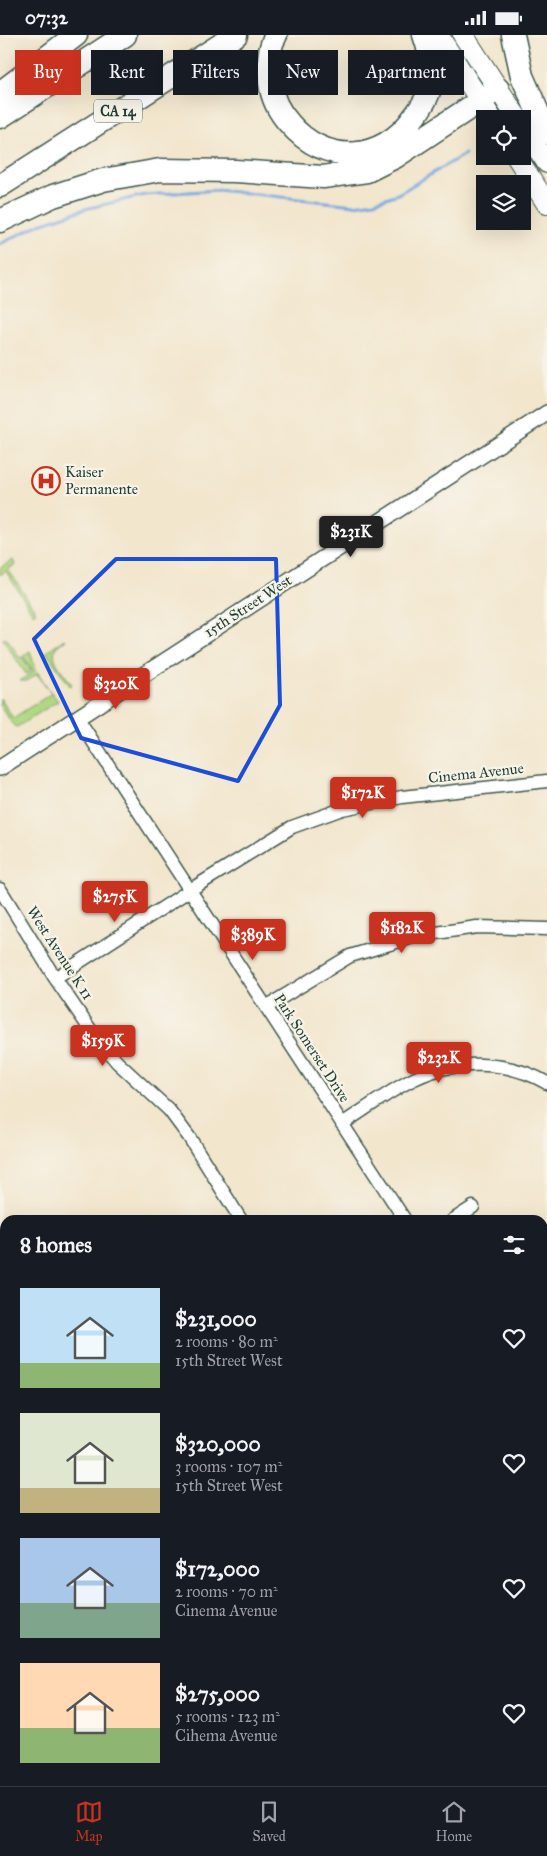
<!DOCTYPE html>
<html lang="en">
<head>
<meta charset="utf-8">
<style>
	:root { --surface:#171b24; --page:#20242c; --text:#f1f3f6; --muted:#9ea1a6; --line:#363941; --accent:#c8321e }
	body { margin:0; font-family:"IM FELL Great Primer",serif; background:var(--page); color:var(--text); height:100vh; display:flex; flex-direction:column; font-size:19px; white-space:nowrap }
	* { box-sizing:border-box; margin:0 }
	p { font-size:16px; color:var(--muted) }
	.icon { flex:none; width:28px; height:28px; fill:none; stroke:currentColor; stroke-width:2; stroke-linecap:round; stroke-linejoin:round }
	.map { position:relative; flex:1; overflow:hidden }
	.sheet { position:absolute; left:0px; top:1180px; width:548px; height:571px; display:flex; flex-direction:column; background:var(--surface); border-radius:15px 15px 0 0; box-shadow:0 5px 20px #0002 }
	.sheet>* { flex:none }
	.guide { position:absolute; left:15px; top:15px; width:518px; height:45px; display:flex; gap:10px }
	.fabs { position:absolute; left:476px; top:75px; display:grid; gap:10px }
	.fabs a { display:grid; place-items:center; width:55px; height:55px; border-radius:0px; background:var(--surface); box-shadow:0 5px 20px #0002; font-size:25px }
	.price { position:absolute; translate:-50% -42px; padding:0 11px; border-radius:5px; background:var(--accent); color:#fff; font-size:16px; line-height:32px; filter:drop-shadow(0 1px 2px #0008) }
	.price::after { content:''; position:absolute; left:50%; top:30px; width:15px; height:11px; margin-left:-8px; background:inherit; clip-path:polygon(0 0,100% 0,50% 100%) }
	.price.active { background:#222; color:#fff }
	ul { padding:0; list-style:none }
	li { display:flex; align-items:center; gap:15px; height:125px; padding:0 20px }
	li span { display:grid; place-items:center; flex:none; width:140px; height:100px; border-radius:0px; color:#555 }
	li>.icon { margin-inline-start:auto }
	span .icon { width:60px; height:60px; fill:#fffc; stroke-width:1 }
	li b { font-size:21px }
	h2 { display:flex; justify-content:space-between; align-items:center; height:60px; padding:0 20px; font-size:21px }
	.tag { padding:0 18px; border-radius:0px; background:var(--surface); box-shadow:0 5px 20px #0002; font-size:18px; line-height:45px }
	.tag.active { background:var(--accent); color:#fff }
	.status { display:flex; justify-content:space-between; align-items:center; height:35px; padding:0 25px; background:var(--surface); direction:ltr }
	.status svg { height:14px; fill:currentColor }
	.dock { display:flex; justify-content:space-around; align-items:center; height:70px; border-top:1px solid var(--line); background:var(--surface); font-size:14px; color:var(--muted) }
	.dock a { display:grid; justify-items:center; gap:2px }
	.dock .active { color:var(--accent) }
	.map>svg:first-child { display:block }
	.green { fill:#b0d883; stroke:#688a5c }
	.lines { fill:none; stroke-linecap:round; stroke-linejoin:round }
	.stream { stroke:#76a8e1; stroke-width:3 }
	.minor-casing { stroke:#3f564b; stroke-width:15 }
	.tertiary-casing { stroke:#3f564b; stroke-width:18 }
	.primary-casing { stroke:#3f564b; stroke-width:22 }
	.motorway-casing { stroke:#3f564b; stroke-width:25 }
	.minor { stroke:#fff; stroke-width:12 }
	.tertiary { stroke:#fff; stroke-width:15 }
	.primary { stroke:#fff; stroke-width:20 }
	.motorway { stroke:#fff; stroke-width:22 }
	.marked { fill:none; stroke:#1d4ed8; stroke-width:4; stroke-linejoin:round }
	.labels { text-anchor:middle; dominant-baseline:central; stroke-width:4.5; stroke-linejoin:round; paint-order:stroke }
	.shield { fill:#f7f3e8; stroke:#60746a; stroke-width:1 }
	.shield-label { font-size:14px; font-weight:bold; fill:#1f3d34 }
	.poi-label { font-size:15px; fill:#1f3d34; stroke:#f7f3e8; text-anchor:start }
	.street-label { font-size:15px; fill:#1f3d34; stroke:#f7f3e8 }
</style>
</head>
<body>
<div class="status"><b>07:32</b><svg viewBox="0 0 49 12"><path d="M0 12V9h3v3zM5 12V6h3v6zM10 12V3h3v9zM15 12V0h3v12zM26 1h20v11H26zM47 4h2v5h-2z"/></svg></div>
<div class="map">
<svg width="547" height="1751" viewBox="0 0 547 1751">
	<rect width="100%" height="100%" fill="#f7f3e8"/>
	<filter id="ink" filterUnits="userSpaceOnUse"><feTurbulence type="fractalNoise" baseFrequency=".02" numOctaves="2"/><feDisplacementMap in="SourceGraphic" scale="10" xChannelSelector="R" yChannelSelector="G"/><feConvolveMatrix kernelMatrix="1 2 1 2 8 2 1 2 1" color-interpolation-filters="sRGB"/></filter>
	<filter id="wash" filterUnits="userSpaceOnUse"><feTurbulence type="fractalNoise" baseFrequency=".0096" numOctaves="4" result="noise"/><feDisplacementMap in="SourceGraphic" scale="20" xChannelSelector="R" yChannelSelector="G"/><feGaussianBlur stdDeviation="1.12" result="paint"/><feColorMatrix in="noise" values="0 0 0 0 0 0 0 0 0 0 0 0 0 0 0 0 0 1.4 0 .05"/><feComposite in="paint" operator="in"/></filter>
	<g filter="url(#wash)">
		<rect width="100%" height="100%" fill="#f2e6cd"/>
		<!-- green -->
		<path class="green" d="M13,525L15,530L8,534L36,577L33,579L6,536L0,540V533Z
			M6,602L20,623L22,622L31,635L26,639L3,604Z
			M64,604L65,605L56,612C49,626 66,639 72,650L70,651L46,617Z
			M30,616L35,633L51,658L37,639L26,646H20L33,636L23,621Z
			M52,658L58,666L17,692L14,691L0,670V663L13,683Z"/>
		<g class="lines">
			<!-- stream -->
			<path class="stream" d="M0,209L40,189L85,174L145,160L218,155L354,170L374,167L398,159L465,119"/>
		</g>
	</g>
	<g filter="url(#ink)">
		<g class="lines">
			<defs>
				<path id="minor" d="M77,682L405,1185
					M0,854L55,943L94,1000L117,1027L169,1075L189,1102L241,1185
					M55,943L190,855L292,792L342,774L402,762L547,746
					M266,972L350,921L416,901L477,892L547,894
					M342,1089C366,1074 389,1056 414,1044C455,1024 508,1025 547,1048
					M453,1185L473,1172
					M542,1292L546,1290
					M542,1398L547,1405
					M542,1672L547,1679
					M424,1746L427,1751
					M48,1751L54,1747
					M231,1751L238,1746"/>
				<path id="tertiary" d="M0,733L547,378"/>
				<path id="primary" d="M438,0L492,84
					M463,0L518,84
					M522,91L547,128
					M516,121L547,169"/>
				<path id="motorway" d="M276,0C268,13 268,33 270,48C272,62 279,77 289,88C325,131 382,128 414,82C421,73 430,60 431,48C432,31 430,16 424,0
					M513,0L522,41L547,98
					M0,58L76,0
					M0,82L125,0
					M0,151L236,0
					M0,186L53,161L103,145L160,135L235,136L323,142L367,136L395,122L498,54"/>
			</defs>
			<!-- minor casing -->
			<use href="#minor" class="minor-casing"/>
			<!-- tertiary casing -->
			<use href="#tertiary" class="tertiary-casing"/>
			<!-- primary casing -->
			<use href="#primary" class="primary-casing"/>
			<!-- motorway casing -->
			<use href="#motorway" class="motorway-casing"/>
			<!-- minor -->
			<use href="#minor" class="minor"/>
			<!-- tertiary -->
			<use href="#tertiary" class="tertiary"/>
			<!-- primary -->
			<use href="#primary" class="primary"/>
			<!-- motorway -->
			<use href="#motorway" class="motorway"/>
		</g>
	</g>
	<!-- marked area -->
	<path class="marked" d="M116,524H276L280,670L238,746L81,703L34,604Z"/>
	<!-- icons -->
	<defs>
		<symbol id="hospital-ring" viewBox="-11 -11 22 22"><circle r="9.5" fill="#f7f3e8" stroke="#c8321e" stroke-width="1.5"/><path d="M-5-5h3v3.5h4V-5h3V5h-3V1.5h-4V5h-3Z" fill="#c8321e"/></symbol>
	</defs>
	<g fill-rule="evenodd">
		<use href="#hospital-ring" x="30" y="430" width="32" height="32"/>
	</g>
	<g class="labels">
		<!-- shield labels -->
		<rect class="shield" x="94" y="64.5" width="48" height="23" rx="4"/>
		<g class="shield-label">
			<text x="118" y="76">CA 14</text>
		</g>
		<!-- poi labels -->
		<g class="poi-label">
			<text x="65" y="437">Kaiser<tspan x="65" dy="17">Permanente</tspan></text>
		</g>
		<!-- street labels -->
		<g class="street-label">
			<text transform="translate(248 571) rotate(-33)">15th Street West</text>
			<text transform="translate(476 738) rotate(-6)">Cinema Avenue</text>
			<text transform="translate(60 918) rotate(57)">West Avenue K 11</text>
			<text transform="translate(312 1013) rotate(57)">Park Somerset Drive</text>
		</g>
	</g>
</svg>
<div class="fabs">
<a><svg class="icon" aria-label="locate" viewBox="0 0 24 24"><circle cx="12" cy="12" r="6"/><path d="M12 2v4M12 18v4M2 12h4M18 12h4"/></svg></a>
<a><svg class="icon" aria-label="layers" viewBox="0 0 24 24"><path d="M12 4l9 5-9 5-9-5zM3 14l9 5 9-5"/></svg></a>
</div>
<b class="price active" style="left:351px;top:523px">$231K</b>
<b class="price" style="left:116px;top:675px">$320K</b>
<b class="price" style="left:363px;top:784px">$172K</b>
<b class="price" style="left:115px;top:888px">$275K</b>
<b class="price" style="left:402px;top:919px">$182K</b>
<b class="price" style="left:253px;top:926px">$389K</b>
<b class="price" style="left:103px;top:1032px">$159K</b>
<b class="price" style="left:439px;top:1049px">$232K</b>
<div class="guide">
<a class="tag active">Buy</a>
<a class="tag">Rent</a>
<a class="tag">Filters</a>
<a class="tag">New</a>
<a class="tag">Apartment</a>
</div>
<section class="sheet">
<h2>8 homes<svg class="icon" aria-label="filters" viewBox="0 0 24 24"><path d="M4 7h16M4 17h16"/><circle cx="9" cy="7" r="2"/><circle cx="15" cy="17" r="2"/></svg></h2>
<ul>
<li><span style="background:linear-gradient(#bfe0f5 75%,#8fb573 0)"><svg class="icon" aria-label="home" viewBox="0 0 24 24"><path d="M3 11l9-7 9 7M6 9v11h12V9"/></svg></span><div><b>$231,000</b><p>2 rooms · 80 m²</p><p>15th Street West</p></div><svg class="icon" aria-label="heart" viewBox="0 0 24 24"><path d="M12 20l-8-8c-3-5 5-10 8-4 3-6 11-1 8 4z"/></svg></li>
<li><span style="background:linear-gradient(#dfe7d0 75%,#c2b280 0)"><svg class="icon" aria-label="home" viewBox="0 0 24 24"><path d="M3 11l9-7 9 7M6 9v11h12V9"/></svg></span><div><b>$320,000</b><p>3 rooms · 107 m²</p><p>15th Street West</p></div><svg class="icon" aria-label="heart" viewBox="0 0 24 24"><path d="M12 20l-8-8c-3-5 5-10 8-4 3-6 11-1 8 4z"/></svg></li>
<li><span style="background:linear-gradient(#a9c7e8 65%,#7fa58c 0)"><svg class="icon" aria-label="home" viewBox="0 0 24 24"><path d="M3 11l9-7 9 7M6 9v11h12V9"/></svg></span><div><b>$172,000</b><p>2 rooms · 70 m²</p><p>Cinema Avenue</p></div><svg class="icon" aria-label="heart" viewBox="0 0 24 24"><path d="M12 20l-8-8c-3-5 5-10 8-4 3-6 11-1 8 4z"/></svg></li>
<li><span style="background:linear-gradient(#ffd9b3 65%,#8fb573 0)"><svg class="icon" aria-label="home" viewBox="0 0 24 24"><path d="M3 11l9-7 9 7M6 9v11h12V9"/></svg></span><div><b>$275,000</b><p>5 rooms · 123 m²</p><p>Cihema Avenue</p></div><svg class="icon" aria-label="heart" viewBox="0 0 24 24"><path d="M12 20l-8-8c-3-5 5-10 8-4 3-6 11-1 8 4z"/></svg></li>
</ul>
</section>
</div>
<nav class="dock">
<a class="active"><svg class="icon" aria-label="map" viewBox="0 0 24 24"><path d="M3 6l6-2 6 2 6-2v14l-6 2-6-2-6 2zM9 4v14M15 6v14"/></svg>Map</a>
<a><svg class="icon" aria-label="saved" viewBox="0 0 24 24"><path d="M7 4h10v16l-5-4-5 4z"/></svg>Saved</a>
<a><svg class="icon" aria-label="home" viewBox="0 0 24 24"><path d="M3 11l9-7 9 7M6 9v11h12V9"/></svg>Home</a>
</nav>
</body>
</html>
